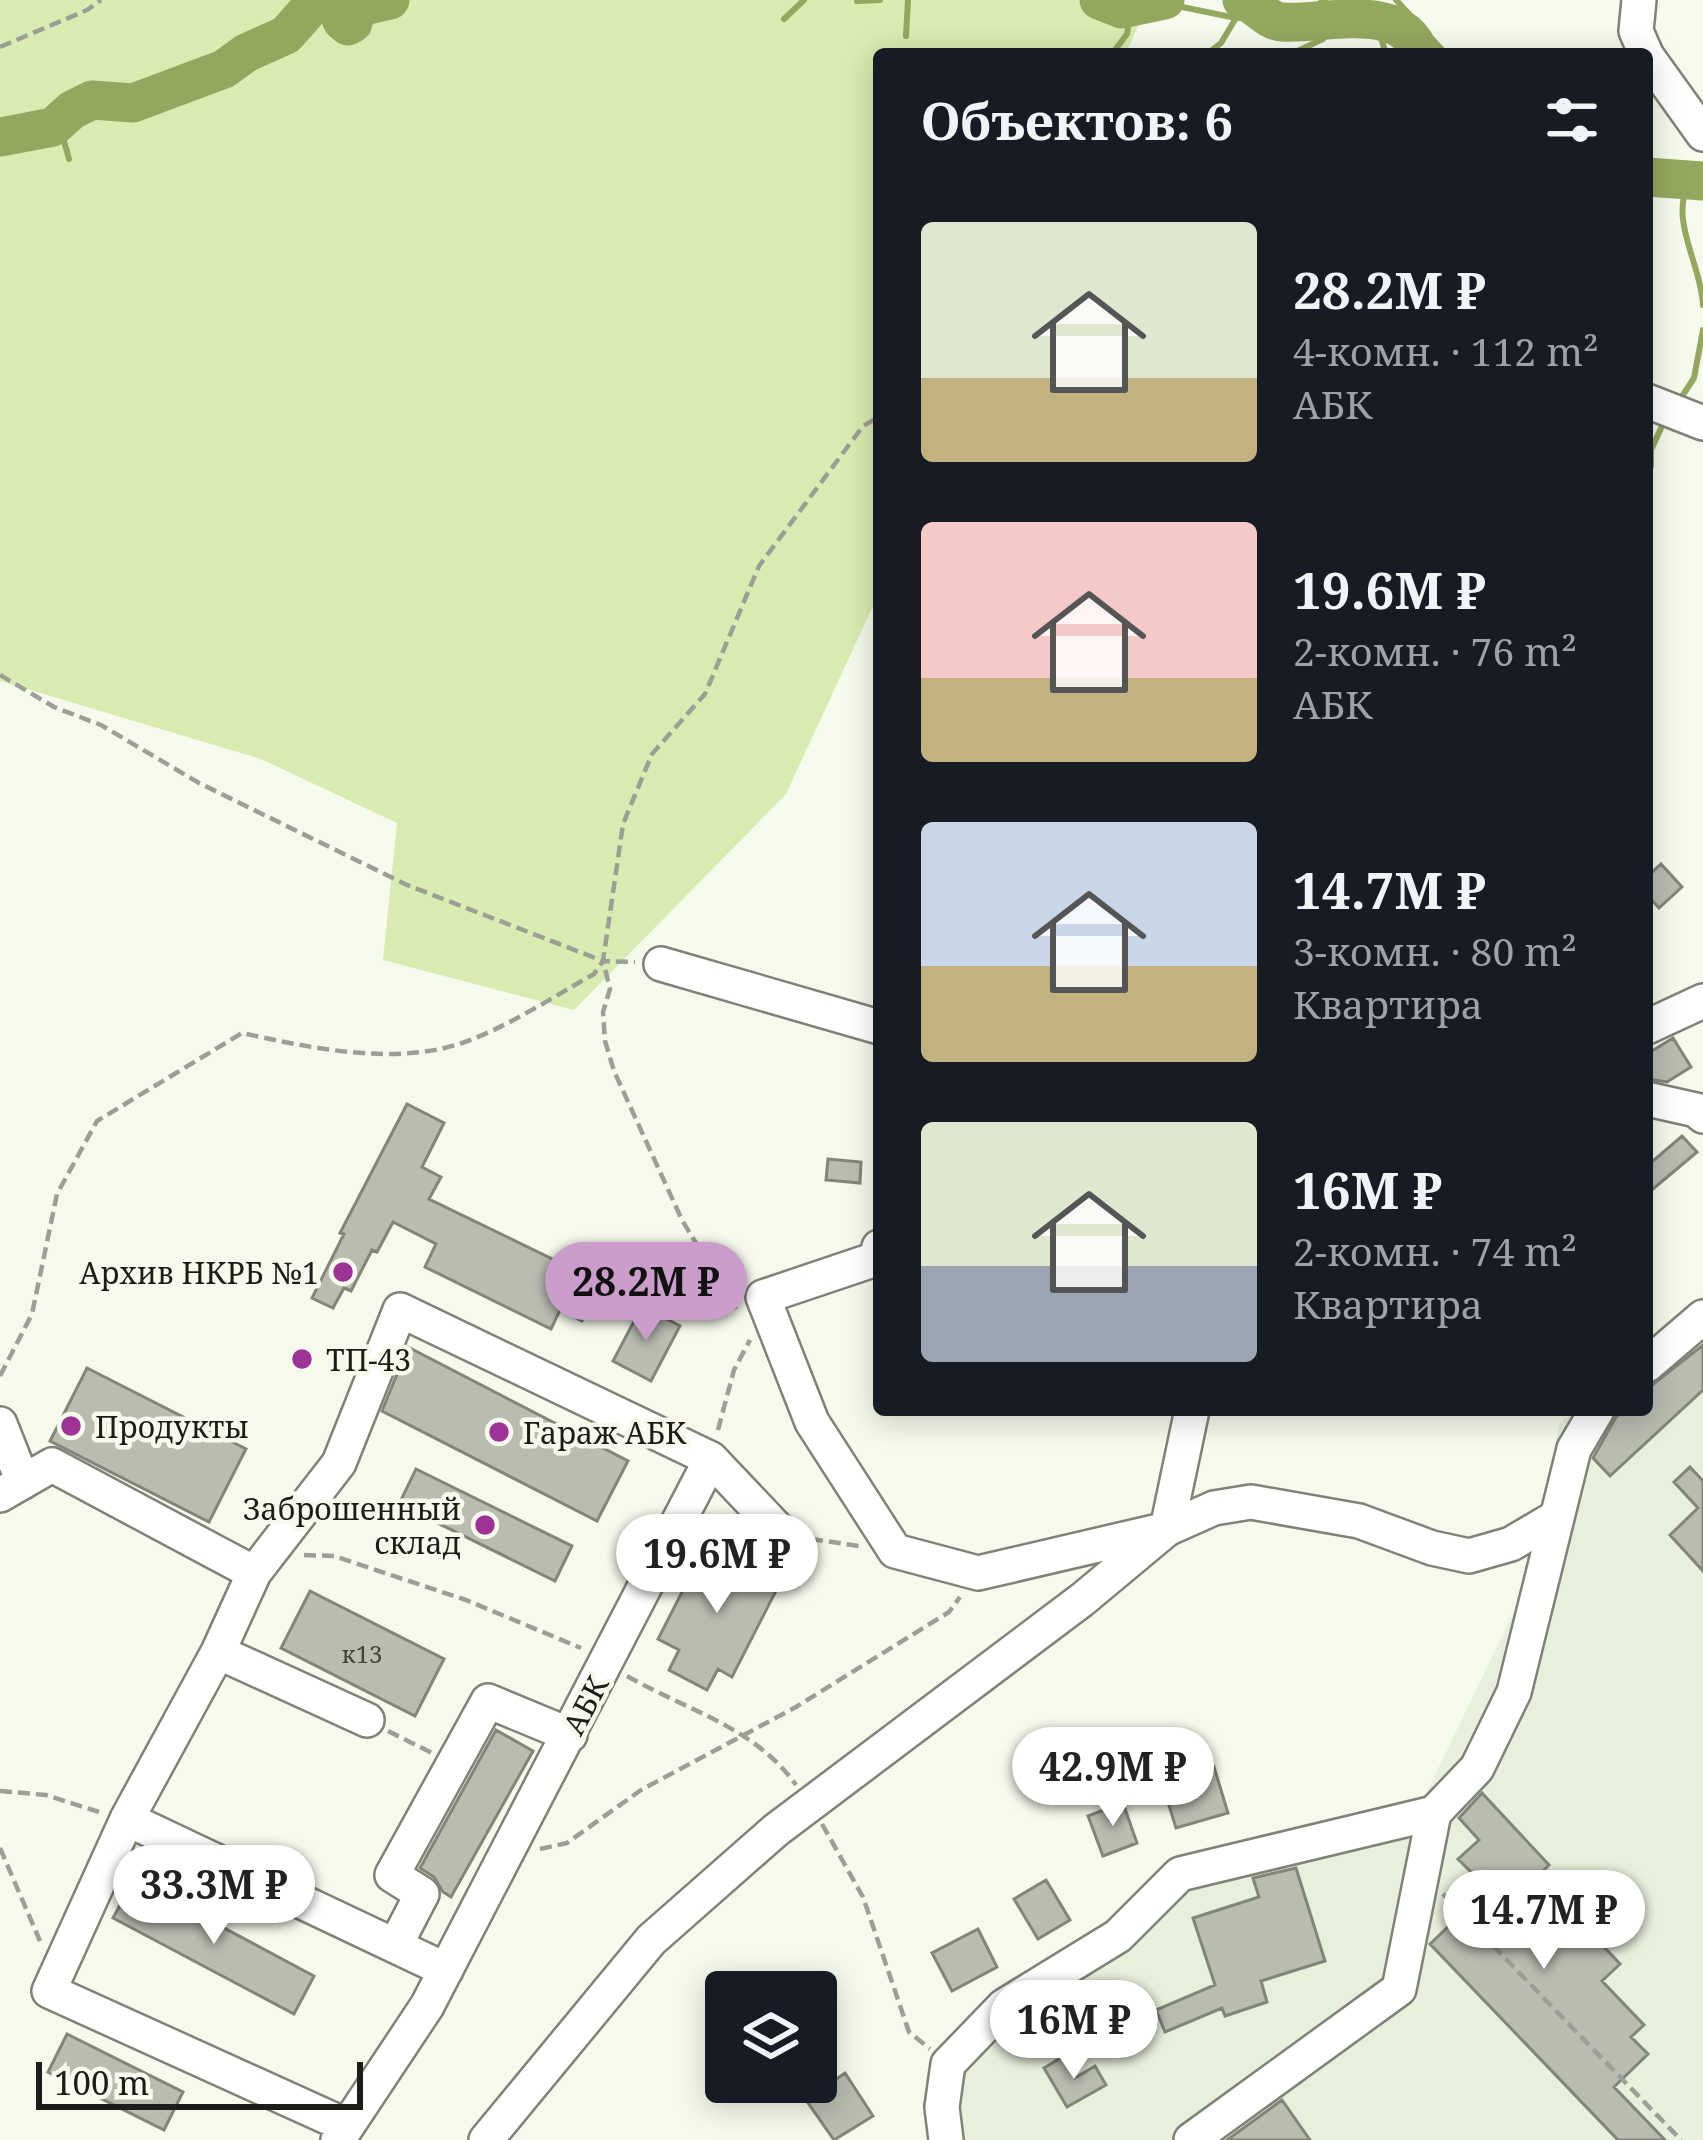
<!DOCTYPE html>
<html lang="ru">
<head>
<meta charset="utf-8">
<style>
	:root { --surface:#171b24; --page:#242831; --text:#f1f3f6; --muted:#9ea1a6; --accent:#cb9dca }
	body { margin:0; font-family:"Noto Serif",serif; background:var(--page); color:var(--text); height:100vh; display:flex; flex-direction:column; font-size:45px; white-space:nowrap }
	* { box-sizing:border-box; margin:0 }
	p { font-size:39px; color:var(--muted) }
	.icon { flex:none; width:66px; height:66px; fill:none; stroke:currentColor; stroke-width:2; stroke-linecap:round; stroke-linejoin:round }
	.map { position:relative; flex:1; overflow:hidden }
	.panel { position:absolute; left:873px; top:48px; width:780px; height:1368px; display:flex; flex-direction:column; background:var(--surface); border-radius:12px; box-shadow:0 6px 30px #0003 }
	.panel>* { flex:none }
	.controls { position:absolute; left:705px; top:1971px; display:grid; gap:24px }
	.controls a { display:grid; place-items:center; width:132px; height:132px; border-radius:12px; background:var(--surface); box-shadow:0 6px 30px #0003; font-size:60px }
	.scale { position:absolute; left:36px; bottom:30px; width:327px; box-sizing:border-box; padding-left:12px; border:6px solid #1b1d18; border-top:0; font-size:33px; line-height:42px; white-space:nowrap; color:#1b1d18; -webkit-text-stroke:9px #f6faec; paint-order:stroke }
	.price { position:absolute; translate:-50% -102px; padding:0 27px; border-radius:42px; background:#fff; color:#222; font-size:39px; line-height:78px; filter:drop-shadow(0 3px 6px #0008) }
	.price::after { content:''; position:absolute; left:50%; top:72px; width:36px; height:27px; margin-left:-18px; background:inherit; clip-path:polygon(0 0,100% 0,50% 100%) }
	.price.current { background:var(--accent); color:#111 }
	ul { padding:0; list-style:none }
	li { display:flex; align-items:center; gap:36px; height:300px; padding:0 48px }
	li span { display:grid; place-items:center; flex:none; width:336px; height:240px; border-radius:12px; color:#555 }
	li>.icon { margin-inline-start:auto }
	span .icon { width:144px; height:144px; fill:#fffc; stroke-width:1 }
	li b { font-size:51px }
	h2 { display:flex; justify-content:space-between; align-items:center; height:144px; padding:0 48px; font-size:51px }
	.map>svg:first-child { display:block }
	.built { fill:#e8efda }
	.green { fill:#d9ebb0 }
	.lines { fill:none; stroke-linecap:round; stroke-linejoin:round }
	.stream { stroke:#94a75e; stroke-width:6 }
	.river { stroke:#94a75e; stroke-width:39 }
	.building { fill:#b9bdb0; stroke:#828579; stroke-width:3 }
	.minor-casing { stroke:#7f8376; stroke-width:38 }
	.path { stroke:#9c9f95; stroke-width:4.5; stroke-dasharray:12 6; stroke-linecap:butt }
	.minor { stroke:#fff; stroke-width:33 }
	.poi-dot { fill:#9d3395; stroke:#f6faec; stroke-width:4.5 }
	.labels { text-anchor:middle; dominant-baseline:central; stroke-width:9; stroke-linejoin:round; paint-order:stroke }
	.number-label { font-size:24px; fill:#42453e }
	.poi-label { font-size:30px; fill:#1b1d18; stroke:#f6faec; text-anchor:start }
	.street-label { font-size:30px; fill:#1b1d18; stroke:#f6faec }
</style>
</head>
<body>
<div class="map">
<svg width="1703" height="2140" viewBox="0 0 1703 2140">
	<rect width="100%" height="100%" fill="#f6faec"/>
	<!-- built -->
	<path class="built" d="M1703,1295V2140H944L921,2104L1181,1864L1426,1794L1529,1580L1559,1424L1575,1410H1647V1345Z"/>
	<!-- green -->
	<path class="green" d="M0,0H1149L1126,54H879V593L786,794L574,1010L383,960L397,823L261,759L0,681Z"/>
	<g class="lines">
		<!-- stream -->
		<path class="stream" d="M1396,0L1446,54
			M857,1L880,0
			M1153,1L1236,18
			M784,19L804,0
			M1368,20L1381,38L1386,54
			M1290,22L1325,0
			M906,36L908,0
			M1112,54L1127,34L1131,8
			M1207,54L1221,43L1236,18L1267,17
			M1291,54L1323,39L1334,20
			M59,123L69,159
			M1691,178C1667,219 1701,262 1703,305
			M1679,401L1694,378L1703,330
			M1651,466V450L1662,426"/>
		<!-- river -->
		<path class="river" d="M335,0L342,21L348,26L353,23L355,8L390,0
			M1099,0L1122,9L1165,0
			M1242,0C1257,5 1267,21 1282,22C1325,25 1402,0 1420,54
			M0,137L53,127L72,110L92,100L133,103L224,69L246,53L286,35L317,0
			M1647,177L1703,181"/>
	</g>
	<!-- building -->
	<path class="building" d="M1661,864L1682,887L1659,908L1647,895V877Z
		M1673,1038L1691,1067L1667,1082L1647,1079V1054Z
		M407,1104L444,1123L422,1167L441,1177L429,1199L579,1272L569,1292L591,1303L582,1321L560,1310L551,1329L425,1267L436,1244L393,1222L377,1252L372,1250L351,1291L344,1288L333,1308L312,1298L344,1234L340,1233Z
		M1682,1136L1697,1152L1647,1194V1166Z
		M828,1159L861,1162L860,1183L826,1180Z
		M642,1306L680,1326L651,1381L613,1361Z
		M1703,1345V1390L1610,1476L1593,1458L1616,1417L1624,1410H1647V1389Z
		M408,1347L628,1461L597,1521L382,1411Z
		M87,1368L246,1449L209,1522L50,1441Z
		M1690,1467L1703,1481V1571L1670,1535L1698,1508L1674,1482Z
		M416,1469L572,1546L555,1581L399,1504Z
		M707,1543L781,1581L732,1677L718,1669L707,1690L669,1670L679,1650L658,1639Z
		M310,1591L444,1659L415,1716L281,1648Z
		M496,1730L533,1751L451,1897L443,1892L434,1877L420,1868Z
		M1214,1767L1228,1813L1176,1828L1162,1783Z
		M1482,1793L1549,1865L1538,1876L1620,1964L1602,1981L1644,2025L1631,2037L1648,2054L1614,2087L1665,2140H1618L1430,1944L1470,1906L1461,1896L1478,1879L1458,1859L1479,1840L1459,1818Z
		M1123,1803L1137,1843L1103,1856L1088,1816Z
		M1296,1868L1325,1961L1261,1981L1267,2002L1225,2016L1222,2008L1165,2032L1156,2010L1215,1985L1193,1918L1259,1897L1253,1878Z
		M134,1880L314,1976L294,2014L113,1918Z
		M1046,1880L1070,1920L1038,1939L1014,1899Z
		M978,1929L997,1967L952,1991L932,1953Z
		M67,2034L183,2092L164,2130L48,2072Z
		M1062,2057L1075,2078L1095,2066L1106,2085L1067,2107L1044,2068Z
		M845,2073L873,2116L834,2140L806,2100Z
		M1282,2100L1310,2140H1227Z"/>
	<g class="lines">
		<defs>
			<path id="minor" d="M1639,0L1636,31L1646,54
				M1647,56L1703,134
				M1647,401L1703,423
				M661,964L879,1027
				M1647,1027L1703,1001
				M1647,1099L1696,1110L1703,1116
				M879,1247L876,1259L763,1297L812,1422L895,1551L978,1573L1167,1529L1192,1410
				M1647,1365L1703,1317
				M0,1424L23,1482
				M711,1459L783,1535
				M0,1495L52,1465L254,1573
				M218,1652L367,1720
				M127,1819L446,1970
				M395,1946L422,1894L392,1875L488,1701L570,1735
				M338,2140L427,2006L711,1459L400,1310L339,1463L254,1573L218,1652L127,1819L49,1991L347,2126
				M486,2140L651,1940L776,1830L1083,1599L1167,1529L1214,1508L1251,1502L1359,1521L1432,1548L1469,1556L1511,1544L1555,1518
				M946,2140L942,2107L948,2064L1004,2006L1118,1936L1180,1874L1434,1813L1477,1768L1514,1692L1574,1449L1597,1410
				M1191,2140L1399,1989L1434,1813"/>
		</defs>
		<!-- minor casing -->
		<use href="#minor" class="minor-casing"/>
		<!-- path -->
		<path class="path" d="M0,47L87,10L101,0
			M0,675L54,707L101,725L199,783L407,885L603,961
			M736,1309L682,1220L614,1071L605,1041L603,1012L610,989L603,961L623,824L652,754L705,694L759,566L863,426L879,417
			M0,1376L32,1314L57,1194L97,1121L242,1033C310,1048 395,1066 462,1043C508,1027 551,998 594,974L603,961L635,962
			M718,1430L734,1370L750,1340
			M811,1539L859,1546
			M304,1555L334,1556L466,1600L581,1648
			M627,1676C686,1710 755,1727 796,1785
			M388,1731L432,1753
			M0,1791L46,1795L99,1812
			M822,1824L863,1897L909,2032L930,2049
			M0,1848L40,1941
			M540,1849L567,1843L641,1790L796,1707L949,1612L960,1597
			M1443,1894L1681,2140"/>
		<!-- minor -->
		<use href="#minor" class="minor"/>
	</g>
	<!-- markers -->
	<g class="poi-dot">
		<circle cx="343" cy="1272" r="12"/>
		<circle cx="302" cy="1359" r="12"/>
		<circle cx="71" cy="1426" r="12"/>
		<circle cx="499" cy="1432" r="12"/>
		<circle cx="485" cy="1525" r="12"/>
	</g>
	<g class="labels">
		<!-- number labels -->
		<g class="number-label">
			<text x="362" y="1653">к13</text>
		</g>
		<!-- poi labels -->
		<g class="poi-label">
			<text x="319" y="1272" text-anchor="end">Архив НКРБ №1</text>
			<text x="326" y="1359">ТП-43</text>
			<text x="95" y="1426">Продукты</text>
			<text x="523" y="1432">Гараж АБК</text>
			<text x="461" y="1508" text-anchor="end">Заброшенный<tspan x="461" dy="34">склад</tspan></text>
		</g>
		<!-- street labels -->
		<g class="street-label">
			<text transform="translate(585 1705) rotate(-62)">АБК</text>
		</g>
	</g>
</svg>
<div class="controls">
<a><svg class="icon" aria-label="layers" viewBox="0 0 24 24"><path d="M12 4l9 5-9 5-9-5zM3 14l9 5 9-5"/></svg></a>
</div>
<div class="scale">100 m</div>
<b class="price current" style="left:646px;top:1344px">28.2M ₽</b>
<b class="price" style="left:717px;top:1616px">19.6M ₽</b>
<b class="price" style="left:1113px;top:1829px">42.9M ₽</b>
<b class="price" style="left:214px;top:1947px">33.3M ₽</b>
<b class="price" style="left:1544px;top:1972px">14.7M ₽</b>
<b class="price" style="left:1074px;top:2082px">16M ₽</b>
<section class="panel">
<h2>Объектов: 6<svg class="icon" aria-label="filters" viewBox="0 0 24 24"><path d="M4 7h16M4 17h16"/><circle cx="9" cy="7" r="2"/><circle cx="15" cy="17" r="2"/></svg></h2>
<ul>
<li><span style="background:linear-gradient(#dfe7d0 65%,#c2b280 0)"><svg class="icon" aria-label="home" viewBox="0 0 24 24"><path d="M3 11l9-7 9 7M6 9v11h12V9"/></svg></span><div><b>28.2M ₽</b><p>4-комн. · 112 m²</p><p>АБК</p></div></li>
<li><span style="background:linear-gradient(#f6c9c9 65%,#c2b280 0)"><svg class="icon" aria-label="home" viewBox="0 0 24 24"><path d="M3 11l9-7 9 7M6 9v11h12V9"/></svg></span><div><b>19.6M ₽</b><p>2-комн. · 76 m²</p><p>АБК</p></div></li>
<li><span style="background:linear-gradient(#c9d6e8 60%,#c2b280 0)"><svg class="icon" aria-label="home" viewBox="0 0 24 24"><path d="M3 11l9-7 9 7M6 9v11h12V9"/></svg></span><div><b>14.7M ₽</b><p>3-комн. · 80 m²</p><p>Квартира</p></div></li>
<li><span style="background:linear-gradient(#dfe7d0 60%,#9aa5b1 0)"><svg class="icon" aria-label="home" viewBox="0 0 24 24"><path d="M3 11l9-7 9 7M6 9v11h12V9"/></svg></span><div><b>16M ₽</b><p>2-комн. · 74 m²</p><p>Квартира</p></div></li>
</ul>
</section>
</div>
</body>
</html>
